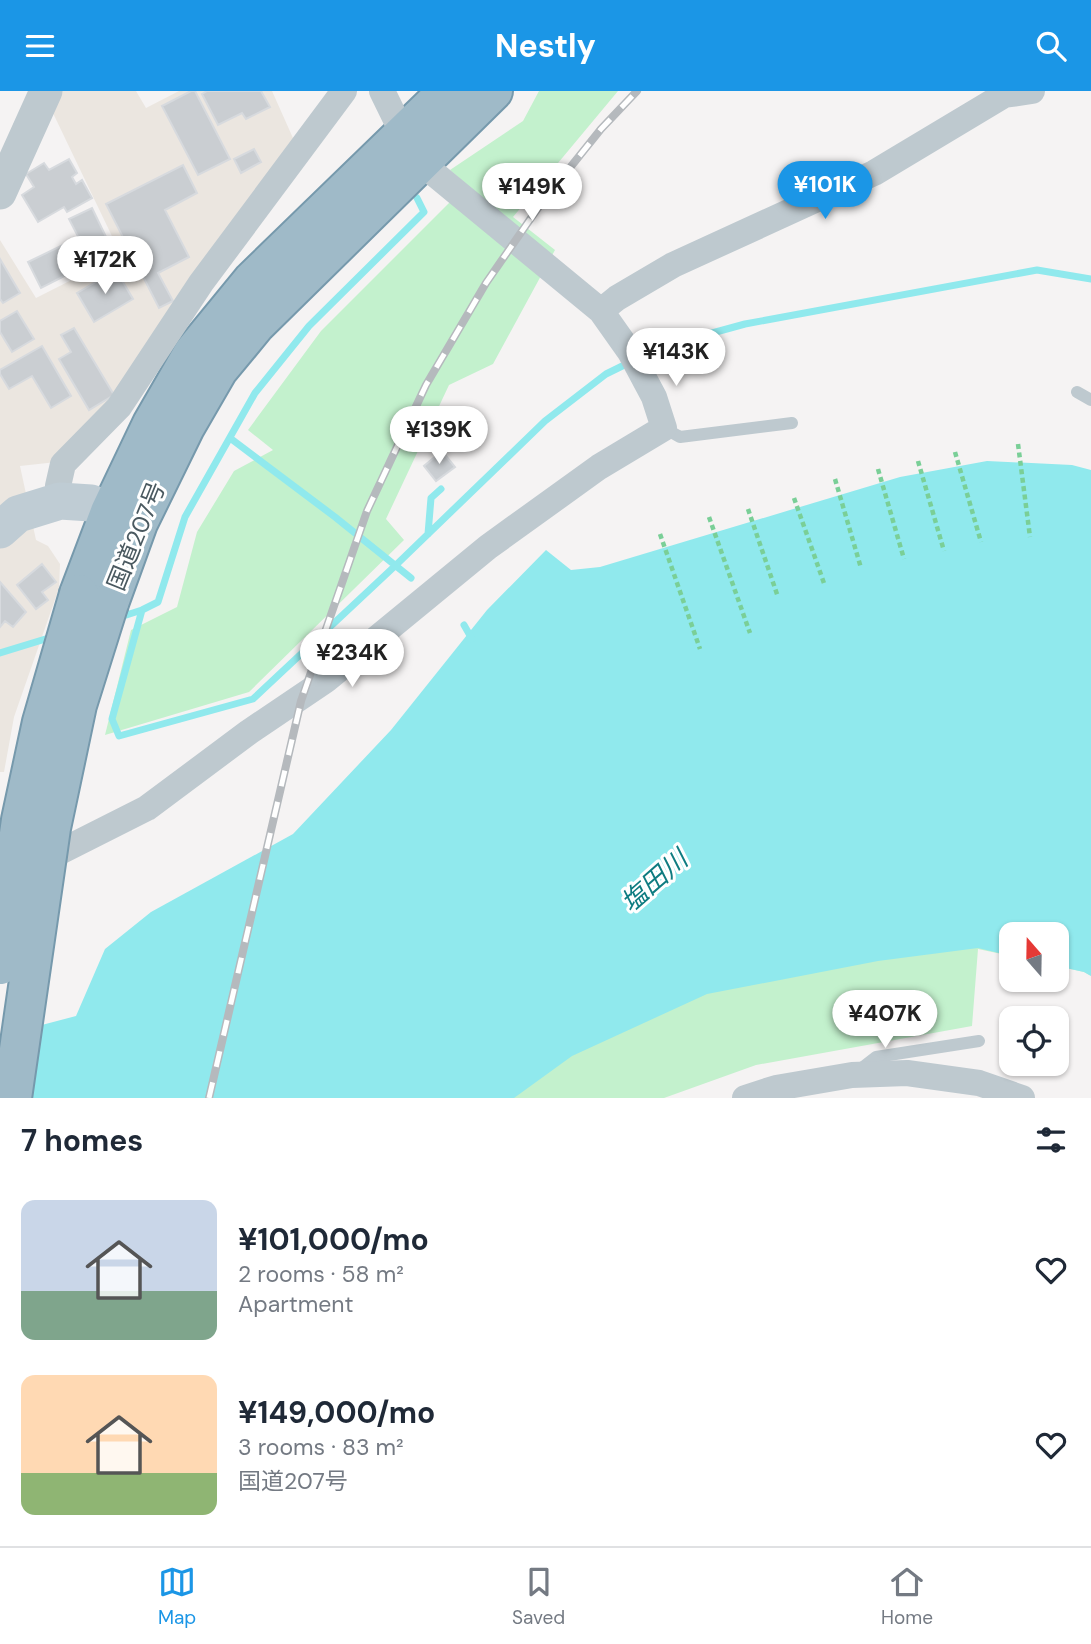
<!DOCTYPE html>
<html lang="en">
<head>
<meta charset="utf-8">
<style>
	:root { --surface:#fff; --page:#f2f2f3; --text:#1f2937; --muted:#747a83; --line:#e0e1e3; --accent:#1b96e6 }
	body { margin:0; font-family:"DM Sans","Noto Sans JP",sans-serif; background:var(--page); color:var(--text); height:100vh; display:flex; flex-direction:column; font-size:26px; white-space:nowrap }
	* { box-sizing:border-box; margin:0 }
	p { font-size:23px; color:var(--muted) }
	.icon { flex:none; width:38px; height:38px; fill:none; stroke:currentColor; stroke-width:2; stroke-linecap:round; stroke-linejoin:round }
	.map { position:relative; height:1007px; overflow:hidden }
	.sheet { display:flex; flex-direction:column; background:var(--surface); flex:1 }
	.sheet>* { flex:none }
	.needle { width:46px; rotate:340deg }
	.buttons { position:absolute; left:999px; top:831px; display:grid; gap:14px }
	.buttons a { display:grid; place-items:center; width:70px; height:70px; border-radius:14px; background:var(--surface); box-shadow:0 2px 5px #0004; font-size:35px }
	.price { position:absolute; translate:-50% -60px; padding:0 16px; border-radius:24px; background:#fff; color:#222; font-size:23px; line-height:46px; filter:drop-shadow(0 2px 4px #0008) }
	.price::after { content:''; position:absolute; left:50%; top:42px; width:21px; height:16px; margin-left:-10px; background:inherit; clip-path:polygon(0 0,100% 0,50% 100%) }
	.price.on { background:var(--accent); color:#fff }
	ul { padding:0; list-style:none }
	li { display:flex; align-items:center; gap:21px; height:175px; padding:0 21px }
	li span { display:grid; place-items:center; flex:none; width:196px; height:140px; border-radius:14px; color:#555 }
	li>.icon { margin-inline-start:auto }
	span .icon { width:84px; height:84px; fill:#fffc; stroke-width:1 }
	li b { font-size:30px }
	h2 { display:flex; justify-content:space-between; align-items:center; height:84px; padding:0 21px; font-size:30px }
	header { display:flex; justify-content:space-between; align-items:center; height:91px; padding:0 21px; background:var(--accent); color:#fff; font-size:32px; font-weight:700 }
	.tabs { display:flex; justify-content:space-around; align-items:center; height:98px; border-top:2px solid var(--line); background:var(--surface); font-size:19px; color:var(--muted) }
	.tabs a { display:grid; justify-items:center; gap:4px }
	.tabs .on { color:var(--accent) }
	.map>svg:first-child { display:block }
	.commercial { fill:#ebe6e0 }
	.green { fill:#c3f1cd }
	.water { fill:#90e9ed }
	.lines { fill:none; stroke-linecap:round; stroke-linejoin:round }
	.stream { stroke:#90e9ed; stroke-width:7 }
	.building { fill:#caced2; stroke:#d7dade; stroke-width:2 }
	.trunk-casing { stroke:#7699ac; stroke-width:42 }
	.path { stroke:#7acf97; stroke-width:4.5; stroke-dasharray:5 3.5; stroke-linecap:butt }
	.service { stroke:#bec9cf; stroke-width:12 }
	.minor { stroke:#bec9cf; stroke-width:26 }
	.tertiary { stroke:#bec9cf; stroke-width:33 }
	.secondary { stroke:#bfccd4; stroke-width:37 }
	.trunk { stroke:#9fbac8; stroke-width:38 }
	.rail-casing { stroke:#b5b9bd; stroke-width:8 }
	.rail { stroke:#fff; stroke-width:5; stroke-dasharray:16; stroke-linecap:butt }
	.trunk-bridge-casing { stroke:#7699ac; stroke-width:42; stroke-linecap:butt }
	.trunk-bridge { stroke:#9fbac8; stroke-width:38 }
	.labels { text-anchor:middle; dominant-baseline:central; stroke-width:6; stroke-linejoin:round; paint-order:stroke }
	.street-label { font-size:24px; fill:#4a5960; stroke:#fff }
	.water-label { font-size:26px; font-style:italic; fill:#0e7c81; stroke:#fff }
</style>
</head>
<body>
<header><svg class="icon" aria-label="menu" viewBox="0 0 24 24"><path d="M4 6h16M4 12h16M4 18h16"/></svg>Nestly<svg class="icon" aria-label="search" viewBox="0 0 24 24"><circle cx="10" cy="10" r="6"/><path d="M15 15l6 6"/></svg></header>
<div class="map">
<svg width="1091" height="1007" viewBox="0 0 1091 1007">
	<rect width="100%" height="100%" fill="#f5f3f3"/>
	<!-- commercial -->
	<path class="commercial" d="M61,0H136L146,17L179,0H272L301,65L84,368L20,375L36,449L48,455L60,473L59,497L14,626L4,681H0V149L36,207L121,164L52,20Z"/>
	<!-- green -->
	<path class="green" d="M539,0H618L513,126L555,159L493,273L449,294L386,428L404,449L249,601L105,644L131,539L177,516L197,441L234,380L273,359L248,339L321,240L467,94L450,79L523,30Z
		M985,692L1091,885L1084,881L1057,875V844H1012L1011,865L978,858L972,935L756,974L664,1007H454Z"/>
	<!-- water -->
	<path class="water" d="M987,370L1072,374L1091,379V885L1084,881L1057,875V844H1012L1011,865L978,857L878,870L707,903L572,965L514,1007H0V945L76,925L105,858L151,821L293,743L391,639L487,519L546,459L571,479L600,476L900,386Z"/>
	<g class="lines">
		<!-- stream -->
		<path class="stream" d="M230,347L335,426L411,487
			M428,443L431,407L441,398
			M142,519L112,628L119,645L253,608L396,474L545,330L606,283L661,256L745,233L1037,179L1091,188
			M117,527L142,519L158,511L185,426L255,302L309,235L424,121L417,107
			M464,534L472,548
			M0,562L52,546"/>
	</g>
	<!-- building -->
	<path class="building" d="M191,0H195L230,68L198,84L162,15Z
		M207,0H261L270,16L246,28L242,22L218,34L202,3Z
		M254,58L261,71L241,82L234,68Z
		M69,68L77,82L72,86L76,93L82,89L92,107L67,121L64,116L38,131L22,104L34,96L26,83L44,72L49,79Z
		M183,74L197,102L165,119L189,166L158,182L173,210L159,217L106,113Z
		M92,117L109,152L87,163L69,128Z
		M71,150L84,175L41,197L28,171Z
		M0,168L20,202L3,212L0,208Z
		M116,179L133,208L94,231L77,202Z
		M17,220L34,248L12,261L0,241V230Z
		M74,237L114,304L89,319L59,268L71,261L61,244Z
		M42,255L71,305L51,317L32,285L9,298L0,283V279Z
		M442,360L455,376L436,390L424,375Z
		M42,473L56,491L42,501L48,509L36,518L17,494Z
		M0,491L26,521L13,536L5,530L0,536Z"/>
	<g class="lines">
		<defs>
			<path id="trunk" d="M79,503L110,421L152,333L193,262L252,190L448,0
				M109,512L138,432L185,336L218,279L256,233L493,0"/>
		</defs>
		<!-- trunk casing -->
		<use href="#trunk" class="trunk-casing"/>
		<!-- path -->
		<path class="path" d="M1018,353L1030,446
			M955,361L981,451
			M918,370L944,460
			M878,378L904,468
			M835,388L861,477
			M794,407L825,495
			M748,418L778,506
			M709,426L750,542
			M660,443L700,558"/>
		<!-- service -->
		<path class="service" d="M1077,301L1091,309
			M664,337L680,346L792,332
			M858,980L876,966L979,950"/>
		<!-- minor -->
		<path class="minor" d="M601,220L617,207L673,174L874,82L1004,4L1032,0
			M60,410L58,395L63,373L119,316L201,192L344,0
			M36,773L147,717L249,641L326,589L488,456L599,376L664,337L654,306L630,261L601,220L420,71L403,43L382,0
			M745,1007L776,997L852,984L907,982L979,992L1022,1007"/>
		<!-- tertiary -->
		<path class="tertiary" d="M0,102L46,0"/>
		<!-- secondary -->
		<path class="secondary" d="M0,439L18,423L60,410L91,412L137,432"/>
		<!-- trunk -->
		<use href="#trunk" class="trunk"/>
		<defs>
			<path id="rail" d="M209,1007L301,610L367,420L426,294L486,192L540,114L601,38L637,0"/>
		</defs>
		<!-- rail casing -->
		<use href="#rail" class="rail-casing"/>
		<!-- rail -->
		<use href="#rail" class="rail"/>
		<defs>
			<path id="trunk-bridge" d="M0,874L21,729L42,631L79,503
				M12,1007L51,737L77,614L109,512"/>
		</defs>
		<!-- trunk-bridge casing -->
		<use href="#trunk-bridge" class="trunk-bridge-casing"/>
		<!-- trunk-bridge -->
		<use href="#trunk-bridge" class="trunk-bridge"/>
	</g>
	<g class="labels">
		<!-- street labels -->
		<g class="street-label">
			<text transform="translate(136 445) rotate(-68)">国道207号</text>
		</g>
		<!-- water labels -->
		<g class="water-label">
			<text transform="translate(654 790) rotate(-41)">塩田川</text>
		</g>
	</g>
</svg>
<div class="buttons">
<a><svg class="needle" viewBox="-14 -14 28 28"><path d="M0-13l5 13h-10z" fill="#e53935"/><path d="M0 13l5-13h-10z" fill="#747a83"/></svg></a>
<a><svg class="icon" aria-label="locate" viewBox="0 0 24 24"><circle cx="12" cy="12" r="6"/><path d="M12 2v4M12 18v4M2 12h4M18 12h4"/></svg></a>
</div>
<b class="price on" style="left:825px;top:130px">¥101K</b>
<b class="price" style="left:532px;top:132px">¥149K</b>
<b class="price" style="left:105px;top:205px">¥172K</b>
<b class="price" style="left:676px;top:297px">¥143K</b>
<b class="price" style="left:439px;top:375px">¥139K</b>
<b class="price" style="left:352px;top:598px">¥234K</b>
<b class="price" style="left:885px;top:959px">¥407K</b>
</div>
<section class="sheet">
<h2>7 homes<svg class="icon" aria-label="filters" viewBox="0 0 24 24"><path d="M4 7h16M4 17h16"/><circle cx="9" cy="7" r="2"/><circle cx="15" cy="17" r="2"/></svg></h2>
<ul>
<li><span style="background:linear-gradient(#c9d6e8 65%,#7fa58c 0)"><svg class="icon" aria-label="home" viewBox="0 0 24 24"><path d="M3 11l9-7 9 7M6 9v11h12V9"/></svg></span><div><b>¥101,000/mo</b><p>2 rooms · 58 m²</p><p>Apartment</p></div><svg class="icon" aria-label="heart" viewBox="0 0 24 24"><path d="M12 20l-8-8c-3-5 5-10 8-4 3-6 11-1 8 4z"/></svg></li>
<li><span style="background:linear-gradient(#ffd9b3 70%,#8fb573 0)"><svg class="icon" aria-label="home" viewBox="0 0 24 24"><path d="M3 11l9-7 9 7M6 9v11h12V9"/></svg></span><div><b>¥149,000/mo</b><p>3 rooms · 83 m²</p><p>国道207号</p></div><svg class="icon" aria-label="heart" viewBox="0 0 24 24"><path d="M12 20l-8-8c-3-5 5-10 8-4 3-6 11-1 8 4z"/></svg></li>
</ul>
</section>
<nav class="tabs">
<a class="on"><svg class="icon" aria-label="map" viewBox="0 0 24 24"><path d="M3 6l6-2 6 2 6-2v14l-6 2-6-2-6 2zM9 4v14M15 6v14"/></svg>Map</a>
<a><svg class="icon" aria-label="saved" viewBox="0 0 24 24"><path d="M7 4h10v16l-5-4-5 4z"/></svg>Saved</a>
<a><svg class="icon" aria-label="home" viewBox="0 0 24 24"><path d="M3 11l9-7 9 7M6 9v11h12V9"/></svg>Home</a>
</nav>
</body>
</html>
